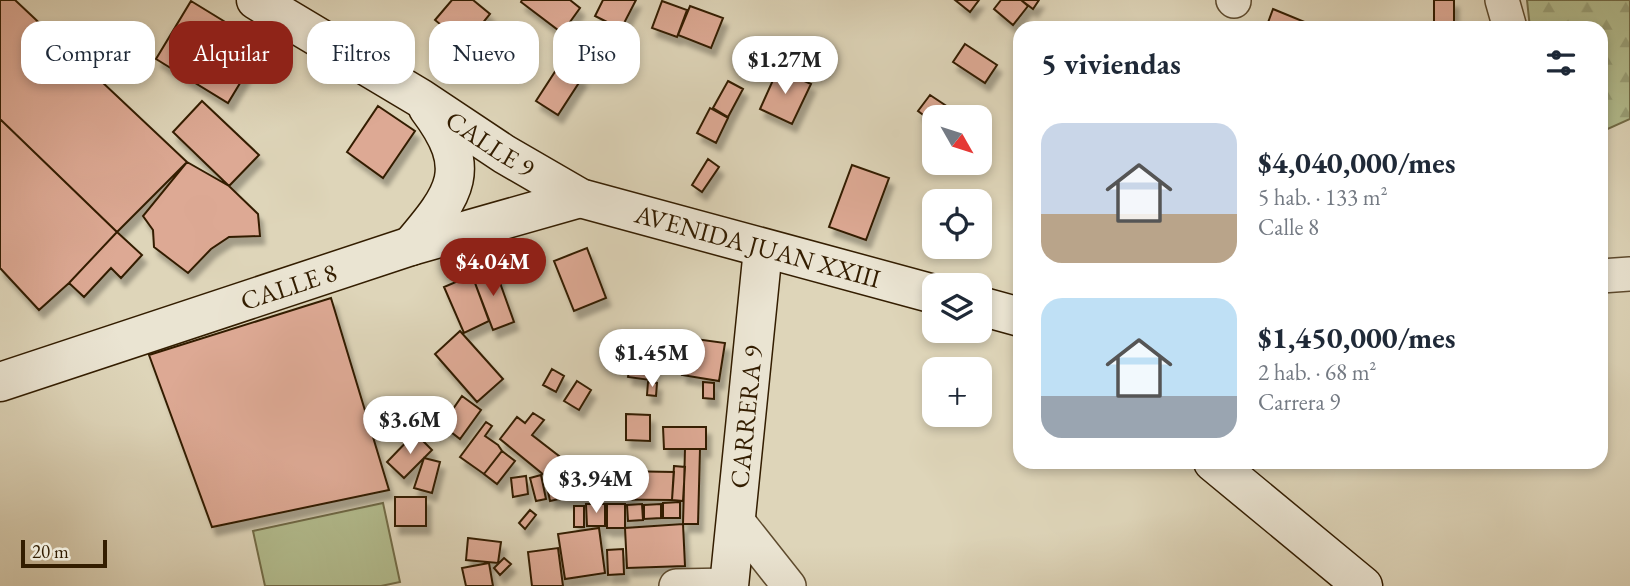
<!DOCTYPE html>
<html lang="es">
<head>
<meta charset="utf-8">
<style>
	:root { --surface:#fff; --page:#f2f2f3; --text:#1f2937; --muted:#747a83; --accent:#8f2418 }
	body { margin:0; font-family:"EB Garamond",serif; background:var(--page); color:var(--text); height:100vh; display:flex; flex-direction:column; font-size:26px; white-space:nowrap }
	* { box-sizing:border-box; margin:0 }
	p { font-size:23px; color:var(--muted) }
	.icon { flex:none; width:38px; height:38px; fill:none; stroke:currentColor; stroke-width:2; stroke-linecap:round; stroke-linejoin:round }
	.map { position:relative; flex:1; overflow:hidden }
	.drawer { position:absolute; left:1013px; top:21px; width:595px; height:448px; display:flex; flex-direction:column; background:var(--surface); border-radius:21px; box-shadow:0 4px 10px #0003 }
	.drawer>* { flex:none }
	.guide { position:absolute; left:21px; top:21px; width:665px; height:63px; display:flex; gap:14px }
	.needle { width:46px; rotate:129deg }
	.controls { position:absolute; left:922px; top:105px; display:grid; gap:14px }
	.controls a { display:grid; place-items:center; width:70px; height:70px; border-radius:14px; background:var(--surface); box-shadow:0 4px 10px #0003; font-size:35px }
	.scale { position:absolute; left:21px; bottom:18px; width:86px; box-sizing:border-box; padding-left:7px; border:4px solid #331d00; border-top:0; font-size:19px; line-height:24px; white-space:nowrap; color:#331d00; -webkit-text-stroke:5px #eae4d2; paint-order:stroke }
	.price { position:absolute; translate:-50% -60px; padding:0 16px; border-radius:24px; background:#fff; color:#222; font-size:23px; line-height:46px; filter:drop-shadow(0 2px 4px #0008) }
	.price::after { content:''; position:absolute; left:50%; top:42px; width:21px; height:16px; margin-left:-10px; background:inherit; clip-path:polygon(0 0,100% 0,50% 100%) }
	.price.current { background:var(--accent); color:#fff }
	ul { padding:0; list-style:none }
	li { display:flex; align-items:center; gap:21px; height:175px; padding:0 28px }
	li span { display:grid; place-items:center; flex:none; width:196px; height:140px; border-radius:21px; color:#555 }
	li>.icon { margin-inline-start:auto }
	span .icon { width:84px; height:84px; fill:#fffc; stroke-width:1 }
	li b { font-size:30px }
	h2 { display:flex; justify-content:space-between; align-items:center; height:84px; padding:0 28px; font-size:30px }
	.pill { padding:0 24px; border-radius:21px; background:var(--surface); box-shadow:0 4px 10px #0003; font-size:24px; line-height:63px }
	.pill.current { background:var(--accent); color:#fff }
	.map>svg:first-child { display:block }
	.forest { fill:url(#forest-firs); stroke:#736d48; stroke-width:2 }
	.garden { fill:#b3bd8f; stroke:#736d48; stroke-width:2 }
	.building { fill:#dda994; stroke:#331d00; stroke-width:2; filter:url(#shadow) }
	.lines { fill:none; stroke-linecap:round; stroke-linejoin:round }
	.street-casing { stroke:#5e4b2e; stroke-width:36 }
	.secondary-casing { stroke:#331d00; stroke-width:41 }
	.street { stroke:#eae4d2; stroke-width:33 }
	.secondary { stroke:#eae4d2; stroke-width:38 }
	.labels { text-anchor:middle; dominant-baseline:central; stroke-width:7; stroke-linejoin:round; paint-order:stroke }
	.street-label { font-size:26px; fill:#331d00; stroke:#eae4d2 }
</style>
</head>
<body>
<div class="map">
<svg width="1630" height="586" viewBox="0 0 1630 586">
	<defs>
		<pattern id="forest-firs" width="22" height="20" patternUnits="userSpaceOnUse" patternTransform="scale(1.75)"><rect width="22" height="20" fill="#b3bd8f"/><path d="M5 1l3.5 6h-7zM16 11l3.5 6h-7z" fill="#9aa27a"/></pattern>
		<filter id="shadow"><feDropShadow dx="4.5" dy="8" stdDeviation="2" flood-color="#0004"/></filter>
	</defs>
	<rect width="100%" height="100%" fill="#ded5b9"/>
	<filter id="stains"><feTurbulence type="fractalNoise" baseFrequency=".00286" numOctaves="4"/><feColorMatrix values="0 0 0 0 .2 0 0 0 0 .09 0 0 0 0 .02 0 0 0 .5 -.17"/></filter>
	<radialGradient id="worn" r=".72"><stop offset=".6" stop-color="#630" stop-opacity="0"/><stop offset="1" stop-color="#630" stop-opacity=".3"/></radialGradient>
	<!-- forest -->
	<path class="forest" d="M1527,0H1630V119L1601,132V28H1530Z"/>
	<!-- garden -->
	<path class="garden" d="M383,503L400,582L381,586H265L253,531Z"/>
	<!-- building -->
	<path class="building" d="M0,0H15L187,162L117,232L0,119Z
		M452,0H473L490,14L465,45L435,20Z
		M522,0H570L580,8L562,33L521,2Z
		M603,0H636L621,29L595,16Z
		M955,0H979L970,12Z
		M1001,0H1021L1028,6L1013,25L994,9Z
		M1021,0H1039L1033,9Z
		M1434,0H1454V22L1434,23Z
		M191,1L263,45L228,103L156,59Z
		M662,1L687,10L677,37L652,28Z
		M690,6L723,18L711,48L678,35Z
		M1273,9L1317,27L1316,28H1266Z
		M965,44L997,65L985,83L953,62Z
		M746,46L758,56L746,70L734,60Z
		M560,64L582,78L558,115L536,101Z
		M778,69L811,84L792,124L760,109Z
		M728,81L743,89L728,117L713,108Z
		M930,95L957,113L954,117H934V123L918,111Z
		M202,101L259,155L229,186L173,132Z
		M378,106L415,131L383,178L347,152Z
		M710,108L728,118L716,143L697,133Z
		M0,119L117,232L69,283L39,310L0,268Z
		M708,159L719,167L702,192L692,185Z
		M187,162L229,186L258,214L260,236L229,237L211,249L188,273L154,247L153,230L143,216Z
		M852,165L889,178L866,240L829,227Z
		M117,232L142,255L121,278L111,268L84,297L69,283Z
		M587,248L606,298L574,311L554,261Z
		M494,266L514,322L493,330L472,275Z
		M472,275L489,321L464,333L444,287Z
		M331,298L389,490L212,527L149,355Z
		M460,331L503,379L477,402L435,354Z
		M688,338L725,343L719,381L682,375Z
		M633,347L655,350L650,380L628,377Z
		M552,369L564,376L556,392L543,385Z
		M577,381L591,390L579,410L564,401Z
		M648,382L657,383L656,396L647,395Z
		M703,382L714,383V399L703,398Z
		M462,396L481,410L460,439L442,425Z
		M533,413L544,420L532,435L559,456L544,475L500,439L517,417L525,423Z
		M626,414L650,415V441L626,440Z
		M486,422L492,426L485,436L498,445L502,451L484,474L460,457Z
		M663,427H706V449H664Z
		M415,433L432,450L404,478L387,462Z
		M685,449H700L698,524H683Z
		M502,451L515,461L497,484L484,474Z
		M424,458L440,462L432,493L414,488Z
		M674,466L685,467L683,501L672,500Z
		M559,470L674,472L672,500L559,499Z
		M555,474L559,499L550,501L545,476Z
		M541,475L546,499L536,501L530,478Z
		M526,476L528,494L513,497L511,478Z
		M395,497H426V526H395Z
		M680,502V518H663V503Z
		M586,504H605V526H587Z
		M607,504H625V528H607Z
		M642,504L643,520L628,521L627,505Z
		M661,504V518L644,519V505Z
		M574,506H584V527H574Z
		M530,510L536,515L525,529L519,523Z
		M683,524L685,566L627,568L625,528Z
		M599,528L605,573L565,579L558,534Z
		M468,538L501,542L498,563L466,560Z
		M558,548L563,586H532L528,552Z
		M623,549L624,574L608,575L607,550Z
		M504,558L511,564L500,575L494,568Z
		M489,563L493,586H466L462,568Z"/>
	<g class="lines">
		<defs>
			<path id="street" d="M1233,0L1234,1
				M1502,0L1510,28
				M1601,276L1630,274
				M736,519L789,586
				M676,586L730,585"/>
			<g id="secondary">
				<path id="s1" d="M256,0L420,98L504,154L580,198L934,294"/>
				<path d="M411,246C456,193 474,169 428,108"/>
				<path d="M980,306L1020,317"/>
				<path id="s2" d="M0,382L411,246L580,198"/>
				<path d="M1213,462L1363,586"/>
				<path id="s3" d="M729,586L763,249"/>
			</g>
		</defs>
		<!-- street casing -->
		<use href="#street" class="street-casing"/>
		<!-- secondary casing -->
		<use href="#secondary" class="secondary-casing"/>
		<!-- street -->
		<use href="#street" class="street"/>
		<!-- secondary -->
		<use href="#secondary" class="secondary"/>
	</g>
	<g class="labels">
		<!-- street labels -->
		<g class="street-label">
			<text stroke="none"><textPath href="#s1" startOffset="275">CALLE 9</textPath></text>
			<text stroke="none"><textPath href="#s1" startOffset="564">AVENIDA JUAN XXIII</textPath></text>
			<text stroke="none"><textPath href="#s2" startOffset="304">CALLE 8</textPath></text>
			<text stroke="none"><textPath href="#s3" startOffset="170">CARRERA 9</textPath></text>
		</g>
	</g>
	<rect width="100%" height="100%" filter="url(#stains)"/>
	<rect width="100%" height="100%" fill="url(#worn)"/>
</svg>
<div class="controls">
<a><svg class="needle" viewBox="-14 -14 28 28"><path d="M0-13l5 13h-10z" fill="#e53935"/><path d="M0 13l5-13h-10z" fill="#747a83"/></svg></a>
<a><svg class="icon" aria-label="locate" viewBox="0 0 24 24"><circle cx="12" cy="12" r="6"/><path d="M12 2v4M12 18v4M2 12h4M18 12h4"/></svg></a>
<a><svg class="icon" aria-label="layers" viewBox="0 0 24 24"><path d="M12 4l9 5-9 5-9-5zM3 14l9 5 9-5"/></svg></a>
<a>+</a>
</div>
<div class="scale">20 m</div>
<b class="price" style="left:785px;top:96px">$1.27M</b>
<b class="price current" style="left:493px;top:298px">$4.04M</b>
<b class="price" style="left:652px;top:389px">$1.45M</b>
<b class="price" style="left:410px;top:456px">$3.6M</b>
<b class="price" style="left:596px;top:515px">$3.94M</b>
<div class="guide">
<a class="pill">Comprar</a>
<a class="pill current">Alquilar</a>
<a class="pill">Filtros</a>
<a class="pill">Nuevo</a>
<a class="pill">Piso</a>
</div>
<section class="drawer">
<h2>5 viviendas<svg class="icon" aria-label="filters" viewBox="0 0 24 24"><path d="M4 7h16M4 17h16"/><circle cx="9" cy="7" r="2"/><circle cx="15" cy="17" r="2"/></svg></h2>
<ul>
<li><span style="background:linear-gradient(#c9d6e8 65%,#b9a48a 0)"><svg class="icon" aria-label="home" viewBox="0 0 24 24"><path d="M3 11l9-7 9 7M6 9v11h12V9"/></svg></span><div><b>$4,040,000/mes</b><p>5 hab. · 133 m²</p><p>Calle 8</p></div></li>
<li><span style="background:linear-gradient(#bfe0f5 70%,#9aa5b1 0)"><svg class="icon" aria-label="home" viewBox="0 0 24 24"><path d="M3 11l9-7 9 7M6 9v11h12V9"/></svg></span><div><b>$1,450,000/mes</b><p>2 hab. · 68 m²</p><p>Carrera 9</p></div></li>
</ul>
</section>
</div>
</body>
</html>
